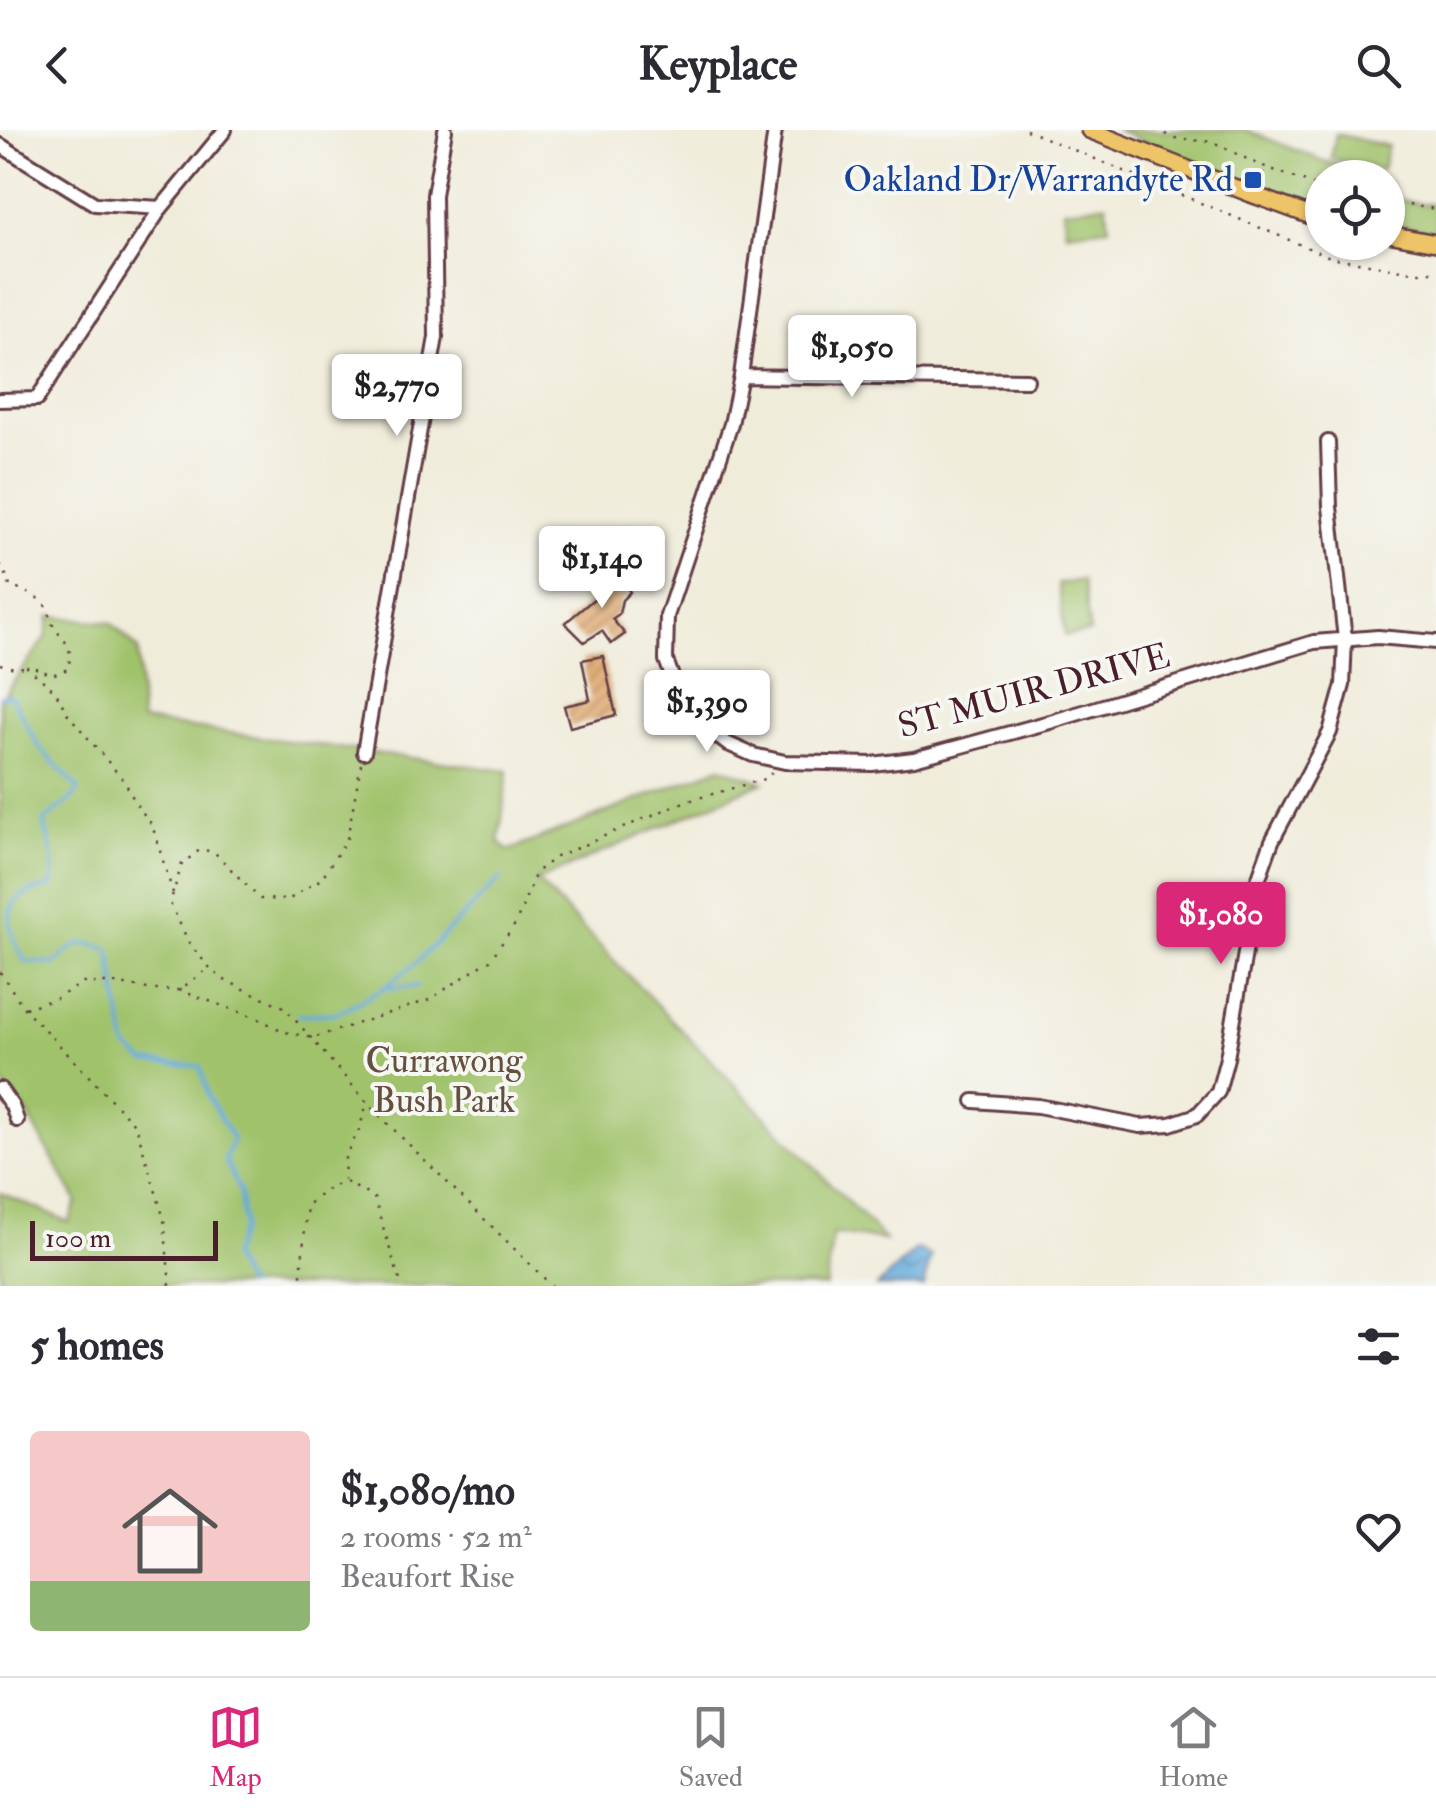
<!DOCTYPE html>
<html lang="en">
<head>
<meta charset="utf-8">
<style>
	:root { --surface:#fff; --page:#f2f2f3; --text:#2b2b33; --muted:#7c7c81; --line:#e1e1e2; --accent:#db2777 }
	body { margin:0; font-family:"IM FELL Double Pica",serif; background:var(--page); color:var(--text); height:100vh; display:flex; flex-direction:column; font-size:38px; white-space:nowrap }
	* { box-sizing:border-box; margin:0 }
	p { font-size:32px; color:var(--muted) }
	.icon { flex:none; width:55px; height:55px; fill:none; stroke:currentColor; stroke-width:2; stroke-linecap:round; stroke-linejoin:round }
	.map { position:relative; height:1156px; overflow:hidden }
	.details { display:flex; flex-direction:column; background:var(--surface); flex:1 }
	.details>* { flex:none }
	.buttons { position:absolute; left:1305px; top:30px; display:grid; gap:20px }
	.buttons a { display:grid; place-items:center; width:100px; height:100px; border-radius:50%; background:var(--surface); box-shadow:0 2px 8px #0004; font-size:50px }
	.scale { position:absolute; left:30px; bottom:25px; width:188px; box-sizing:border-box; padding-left:10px; border:5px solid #4a1f2b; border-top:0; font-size:28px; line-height:35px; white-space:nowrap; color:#4a1f2b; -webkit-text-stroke:8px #f6f6f2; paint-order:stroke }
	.price { position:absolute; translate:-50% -85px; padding:0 22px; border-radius:10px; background:#fff; color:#222; font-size:32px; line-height:65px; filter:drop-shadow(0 2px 5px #0008) }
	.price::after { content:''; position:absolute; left:50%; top:60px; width:30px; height:22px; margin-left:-15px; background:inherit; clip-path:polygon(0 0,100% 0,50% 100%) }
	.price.current { background:var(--accent); color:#fff }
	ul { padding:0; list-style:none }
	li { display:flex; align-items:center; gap:30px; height:250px; padding:0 30px }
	li span { display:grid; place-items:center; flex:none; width:280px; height:200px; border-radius:10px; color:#555 }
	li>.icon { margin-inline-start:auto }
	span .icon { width:120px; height:120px; fill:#fffc; stroke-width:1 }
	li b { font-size:42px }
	h2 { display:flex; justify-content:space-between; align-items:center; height:120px; padding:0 30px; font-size:42px }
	header { display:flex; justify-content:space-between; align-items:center; height:130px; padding:0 30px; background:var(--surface); font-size:45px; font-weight:800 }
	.dock { display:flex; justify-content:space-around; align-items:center; height:140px; border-top:2px solid var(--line); background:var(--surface); font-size:28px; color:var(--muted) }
	.dock a { display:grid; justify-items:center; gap:5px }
	.dock .current { color:var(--accent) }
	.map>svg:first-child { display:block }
	.park { fill:#a0c26b; stroke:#75704b; stroke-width:2.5 }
	.water { fill:url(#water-waves); stroke:#586483; stroke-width:2.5 }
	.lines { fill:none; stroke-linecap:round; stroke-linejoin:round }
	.stream { stroke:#65aadb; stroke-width:4 }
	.building { fill:url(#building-hatch) }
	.minor-casing { stroke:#633e45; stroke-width:18 }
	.major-casing { stroke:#633e45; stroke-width:20 }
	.path { stroke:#633e45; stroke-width:2.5; stroke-dasharray:2.5 8; stroke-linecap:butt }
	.minor { stroke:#fff; stroke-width:12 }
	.major { stroke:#eec469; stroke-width:15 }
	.transit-dot { fill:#1a4fb4; stroke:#f6f6f2; stroke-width:4 }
	.labels { text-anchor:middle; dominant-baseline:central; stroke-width:8; stroke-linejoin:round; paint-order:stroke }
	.transit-label { font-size:35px; fill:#164399; stroke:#f6f6f2; text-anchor:end }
	.street-label { font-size:35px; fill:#4a1f2b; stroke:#f6f6f2 }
	.park-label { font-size:35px; fill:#64503e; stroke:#f6f6f2 }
</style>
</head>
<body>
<header><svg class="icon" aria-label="back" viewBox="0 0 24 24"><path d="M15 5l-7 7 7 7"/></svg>Keyplace<svg class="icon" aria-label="search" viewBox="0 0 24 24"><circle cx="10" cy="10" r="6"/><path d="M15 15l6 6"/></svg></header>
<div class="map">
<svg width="1436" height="1156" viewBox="0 0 1436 1156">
	<defs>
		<pattern id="water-waves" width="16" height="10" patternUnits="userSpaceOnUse" patternTransform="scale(2.5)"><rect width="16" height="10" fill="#65aadb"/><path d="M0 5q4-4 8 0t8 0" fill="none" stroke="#558ab2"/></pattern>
		<pattern id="building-hatch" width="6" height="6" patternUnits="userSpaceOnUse" patternTransform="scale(2.5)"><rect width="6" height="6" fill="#dfa76d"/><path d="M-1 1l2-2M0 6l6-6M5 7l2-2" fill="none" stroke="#b7875a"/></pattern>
	</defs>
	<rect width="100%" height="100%" fill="#f6f6f2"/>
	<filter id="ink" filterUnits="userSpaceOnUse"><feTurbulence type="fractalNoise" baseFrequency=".01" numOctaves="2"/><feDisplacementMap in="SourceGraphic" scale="20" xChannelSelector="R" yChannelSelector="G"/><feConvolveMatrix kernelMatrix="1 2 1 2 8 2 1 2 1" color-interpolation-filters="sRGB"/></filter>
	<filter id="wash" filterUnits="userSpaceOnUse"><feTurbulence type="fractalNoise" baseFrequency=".0048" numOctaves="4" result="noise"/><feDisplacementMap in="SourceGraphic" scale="40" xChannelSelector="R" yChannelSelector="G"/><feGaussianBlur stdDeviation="2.25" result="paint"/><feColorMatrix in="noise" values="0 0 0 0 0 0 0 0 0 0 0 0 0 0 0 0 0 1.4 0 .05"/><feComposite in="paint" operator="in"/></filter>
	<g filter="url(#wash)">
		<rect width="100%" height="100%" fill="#f0ecda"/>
		<!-- park -->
		<path class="park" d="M1116,0H1246L1323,31L1385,47L1322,48V82L1313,80Z
			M1336,4L1388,16L1382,40L1331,28Z
			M1388,51L1400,70L1436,75V102L1388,93Z
			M1106,74L1109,97L1066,102L1063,79Z
			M1082,450L1090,502L1065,506L1058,454Z
			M50,486L111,493L138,519L141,591L508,641L499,712L508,721L721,637L763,652L537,751L885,1110L833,1104L826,1156H0V1063L69,1092L77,1071L26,982L0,950V570L46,508Z"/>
		<!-- water -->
		<path class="water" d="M917,1119L931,1126L924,1156H877Z"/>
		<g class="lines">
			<!-- stream -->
			<path class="stream" d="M0,566H11L39,617L79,659C70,675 55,679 44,692C50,714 56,733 52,756C42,759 29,761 20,767C0,783 14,812 25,831L55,834C75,813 82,808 110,820L126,916L145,932L200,936L209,968L233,1009L225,1030L240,1062L243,1096L231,1127L247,1156
				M387,858L417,856
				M299,885L338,883L384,858L415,834L501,748"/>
		</g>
		<g id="blocks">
			<!-- building -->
			<path class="building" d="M616,439L630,462L622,470L619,484L612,489L625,504L611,514L602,501L584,512L565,493L601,463L595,453Z
				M603,526L616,585L570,597L564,576L590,570L582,530Z"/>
		</g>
	</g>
	<g filter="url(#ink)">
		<use href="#blocks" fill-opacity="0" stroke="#633e45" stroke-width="2.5"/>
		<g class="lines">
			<defs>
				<path id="minor" d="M775,0L741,246L731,294L667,486L666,530L673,549L681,568L693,585L710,601L726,613L753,625L785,632L872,634L914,629L1050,592L1314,512L1378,507L1436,512
					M0,15L95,74L161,78
					M741,246L1027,250
					M0,270L37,269L161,78L225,0
					M364,622L436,207L434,65L445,0
					M0,959L12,976L17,990
					M974,971L1038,976L1140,996L1170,994L1197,985L1218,962L1227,928L1257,753L1272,711L1330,602L1343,555L1345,509L1330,377L1328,312"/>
				<path id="major" d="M1089,0L1251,64L1322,90
					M1388,104L1436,113"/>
			</defs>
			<!-- minor casing -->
			<use href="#minor" class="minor-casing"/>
			<!-- major casing -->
			<use href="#major" class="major-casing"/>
			<!-- path -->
			<path class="path" d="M1026,0L1330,127L1413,142H1436
				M1155,0L1175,8L1213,12L1255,33L1322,58
				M1257,50L1260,51L1265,39
				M1388,72L1436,79
				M0,435L4,439L10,456C21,461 38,465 45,475C49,482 50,490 54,497C67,515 73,515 68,539L52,545L29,535L27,537L55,561L67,583L125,652L136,674L152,695L173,763
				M0,534L14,538L26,537
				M361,634L347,709L321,749L288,770L260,769L215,723L201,719L182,734L170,773L190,815L210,838L222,849L284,877L372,978L552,1156
				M0,842L24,878L136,996L164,1089L170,1156
				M179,860L259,889L285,902L313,908L429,870L490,830L516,793L536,742L556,727L678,674L764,649L773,642
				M25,878L55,869L83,853H114L153,860H179L208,839
				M346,1052L374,1068L399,1148L404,1156
				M300,1156L307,1075L326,1060L344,1051L345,1027L359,1000L367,973"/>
			<!-- minor -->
			<use href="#minor" class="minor"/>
			<!-- major -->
			<use href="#major" class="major"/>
		</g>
	</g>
	<!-- markers -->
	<rect class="transit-dot" x="1243" y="40" width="20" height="20" rx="5"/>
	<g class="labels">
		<!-- transit labels -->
		<g class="transit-label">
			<text x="1233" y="50">Oakland Dr/Warrandyte Rd</text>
		</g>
		<!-- street labels -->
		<g class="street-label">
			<text transform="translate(1034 561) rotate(-15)">ST MUIR DRIVE</text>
		</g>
		<!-- park labels -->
		<g class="park-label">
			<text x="444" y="931">Currawong<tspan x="444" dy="40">Bush Park</tspan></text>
		</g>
	</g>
</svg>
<div class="buttons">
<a><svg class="icon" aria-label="locate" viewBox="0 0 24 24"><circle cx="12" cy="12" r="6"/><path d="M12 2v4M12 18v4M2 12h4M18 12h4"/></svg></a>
</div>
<div class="scale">100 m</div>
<b class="price" style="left:852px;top:270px">$1,050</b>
<b class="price" style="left:397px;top:309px">$2,770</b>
<b class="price" style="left:602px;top:481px">$1,140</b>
<b class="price" style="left:707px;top:625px">$1,390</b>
<b class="price current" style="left:1221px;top:837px">$1,080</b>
</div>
<section class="details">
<h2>5 homes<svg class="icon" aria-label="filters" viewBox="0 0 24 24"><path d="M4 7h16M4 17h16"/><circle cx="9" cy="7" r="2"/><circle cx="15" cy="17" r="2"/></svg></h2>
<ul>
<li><span style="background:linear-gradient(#f6c9c9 75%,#8fb573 0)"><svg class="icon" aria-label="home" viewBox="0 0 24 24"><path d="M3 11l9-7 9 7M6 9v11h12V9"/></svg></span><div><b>$1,080/mo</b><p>2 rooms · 52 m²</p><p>Beaufort Rise</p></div><svg class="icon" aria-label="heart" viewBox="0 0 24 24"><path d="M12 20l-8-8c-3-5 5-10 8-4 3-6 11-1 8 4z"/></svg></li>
</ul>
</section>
<nav class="dock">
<a class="current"><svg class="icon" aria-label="map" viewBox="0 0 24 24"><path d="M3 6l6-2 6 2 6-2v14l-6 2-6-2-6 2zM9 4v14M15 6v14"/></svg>Map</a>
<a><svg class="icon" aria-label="saved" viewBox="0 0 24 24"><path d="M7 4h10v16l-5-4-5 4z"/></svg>Saved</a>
<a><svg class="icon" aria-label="home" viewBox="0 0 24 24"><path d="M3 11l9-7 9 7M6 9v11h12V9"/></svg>Home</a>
</nav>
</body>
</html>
